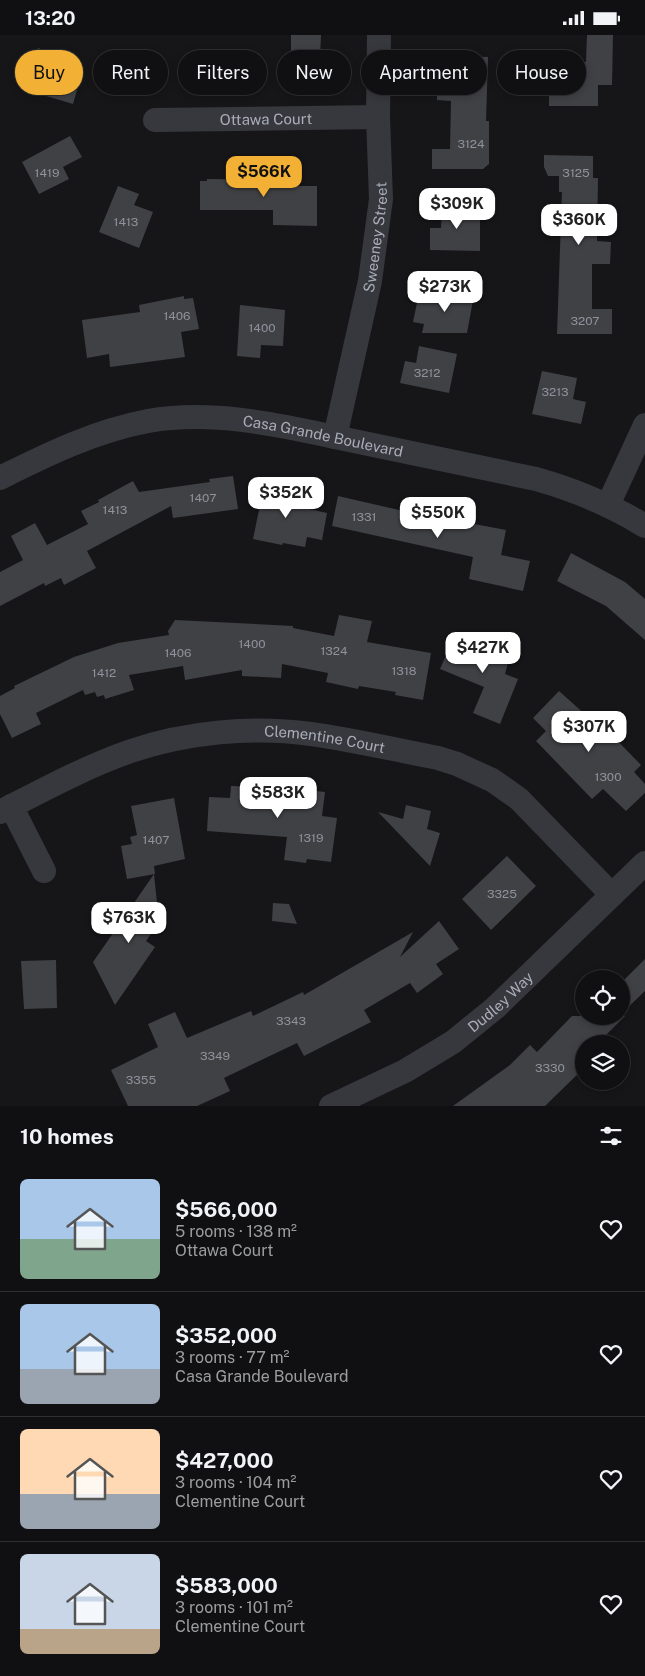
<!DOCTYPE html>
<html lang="en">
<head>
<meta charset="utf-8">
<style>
	:root { --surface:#101012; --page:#19191b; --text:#f1f3f6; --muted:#9c9d9f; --line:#303032; --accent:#f2b134 }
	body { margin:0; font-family:"Public Sans",sans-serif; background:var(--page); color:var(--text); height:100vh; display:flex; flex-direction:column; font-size:19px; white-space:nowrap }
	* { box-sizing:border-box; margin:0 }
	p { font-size:16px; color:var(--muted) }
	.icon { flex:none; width:28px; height:28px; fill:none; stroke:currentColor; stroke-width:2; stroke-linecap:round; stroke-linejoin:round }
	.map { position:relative; height:1071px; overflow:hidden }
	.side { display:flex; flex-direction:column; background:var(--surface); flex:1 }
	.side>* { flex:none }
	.hud { position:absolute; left:15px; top:15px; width:615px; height:45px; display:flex; gap:10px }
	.tools { position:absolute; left:575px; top:935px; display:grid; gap:10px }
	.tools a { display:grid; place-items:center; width:55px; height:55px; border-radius:50%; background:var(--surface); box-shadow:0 2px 8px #0003,0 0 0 1px var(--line); font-size:25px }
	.price { position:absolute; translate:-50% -42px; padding:0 11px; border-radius:10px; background:#fff; color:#222; font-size:16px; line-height:32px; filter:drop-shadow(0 1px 2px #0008) }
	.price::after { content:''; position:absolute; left:50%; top:30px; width:15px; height:11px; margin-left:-8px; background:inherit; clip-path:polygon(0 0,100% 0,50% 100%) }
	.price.active { background:var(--accent); color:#111 }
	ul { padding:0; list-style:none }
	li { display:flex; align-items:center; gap:15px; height:125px; padding:0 20px }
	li+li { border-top:1px solid var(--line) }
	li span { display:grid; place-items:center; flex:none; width:140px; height:100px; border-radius:8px; color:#555 }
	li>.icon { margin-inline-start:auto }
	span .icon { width:60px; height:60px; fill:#fffc; stroke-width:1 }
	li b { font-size:21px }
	h2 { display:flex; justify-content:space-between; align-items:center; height:60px; padding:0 20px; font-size:21px }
	.pill { padding:0 18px; border-radius:22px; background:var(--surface); box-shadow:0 2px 8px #0003,0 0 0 1px var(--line); font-size:18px; line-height:45px }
	.pill.active { background:var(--accent); color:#111 }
	.status { display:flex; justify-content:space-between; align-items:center; height:35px; padding:0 25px; background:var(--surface); direction:ltr }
	.status svg { height:14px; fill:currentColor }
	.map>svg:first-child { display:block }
	.building { fill:#404145 }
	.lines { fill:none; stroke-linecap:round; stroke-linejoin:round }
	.street { stroke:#37383d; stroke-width:24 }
	.labels { text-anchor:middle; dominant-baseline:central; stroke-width:5; stroke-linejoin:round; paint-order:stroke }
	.number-label { font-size:12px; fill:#8e929b }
	.street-label { font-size:15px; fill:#a8adb8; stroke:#111113 }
</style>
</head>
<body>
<div class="status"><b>13:20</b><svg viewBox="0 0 49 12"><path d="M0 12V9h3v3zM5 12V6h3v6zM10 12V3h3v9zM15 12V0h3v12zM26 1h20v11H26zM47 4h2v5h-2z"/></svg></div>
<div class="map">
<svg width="645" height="1071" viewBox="0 0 645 1071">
	<rect width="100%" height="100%" fill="#161618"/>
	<!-- building -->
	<path class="building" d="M291,0H321L320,22L291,21Z
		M587,0H613L612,50H598V71H549V51L562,52V27H586Z
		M38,13L74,24L67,44L79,48L73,69L26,55Z
		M449,21L488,22L486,86H489V129L483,134H432V114H450L451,66L437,65V42H448Z
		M70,101L82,122L63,132L69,144L39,159L22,127Z
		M544,120L593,121V143H598L597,206L611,207L610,229H592V274H612V299H557L562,157H559V141H548L544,132Z
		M273,139L296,140V151H317V191L273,190V175H200V146H207V144L273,145Z
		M118,151L139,159L134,170L153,177L139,213L99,197Z
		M442,171L480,172V216L430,215V193H441Z
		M440,254L474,260L467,298H422L424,289L413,287L418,263L437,267Z
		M184,261V264L193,263L199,294L181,297L185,322L110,332L109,319L87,323L82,285L140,277L139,270Z
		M240,270L285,275L283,311L261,310L260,323L237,321Z
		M419,311L457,319L449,358L400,348L405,326L416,328Z
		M542,336L577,343L573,364L586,367L581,389L532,379Z
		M233,441L238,474L173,483L171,471L87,516L96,533L64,550L61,543L45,551L44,548L0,571V537L23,525L11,501L35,488L47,510L88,489L81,476L99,467L98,465L133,446L139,457L210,447L209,444Z
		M265,446L290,452L286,469L327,478L322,505L307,502L305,512L283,508L282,510L253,504Z
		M338,461L447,486L448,484L506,495L501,520L530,526L523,556L469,544L473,522L332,491Z
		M571,518L625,547L645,564V605L606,571L557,546Z
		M339,580L372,586L367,607L431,618L423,665L395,660L396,657L359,651L358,654L326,647L328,638L282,629L281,643L242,641V635L185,645L183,631L129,640L134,655L105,664L104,660L97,662L95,657L85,660L83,655L36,678L41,689L12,703L0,679V661L15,653L14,651L74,622L118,608L169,600L168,596L175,585L293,591V593L334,601Z
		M465,598L492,609L510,620L505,639L518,644L500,689L473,678L484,652L440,634L453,604L461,607Z
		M559,656L607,699L609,697L641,730L634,737L645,749V758L626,776L603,754L592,764L536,706L546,696L533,683Z
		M231,751L298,754L325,757L322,781L337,783L331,827L307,824L306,828L284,825L287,802L207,796L209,762L230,763Z
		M174,763L185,824L154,831L155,839L127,844L121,811L132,809L130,802L137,800L131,771Z
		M406,770L431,776L427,794L440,798L430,831L378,777L403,784Z
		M507,821L536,851L491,895L462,864Z
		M154,839L159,887L146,906L155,912L115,970L93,927Z
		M273,868L289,869L297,889L272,886Z
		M439,886L459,914L436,929L443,939L417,958L410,948L364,975L371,987L304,1021L297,1008L253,1029L224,1043L230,1056L197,1071H128L111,1035L158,1012L148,989L175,977L187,1003L251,976L253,981L303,957L304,960L413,897L400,922Z
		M645,924V956L621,979V948Z
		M56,925L57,973L24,974L21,926Z
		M572,981H625L597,1009H584V1033L545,1071H453L510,1030L530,1010L537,1017Z"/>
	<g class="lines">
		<!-- street -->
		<g class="street">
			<path id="s1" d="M155,85L378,82"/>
			<path id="s2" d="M335,402L370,246L381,164L378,82L379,0"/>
			<path id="s3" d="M0,443C48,419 95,396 148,386C217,374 287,392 354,406C415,419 476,431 536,444C575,455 611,470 645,491"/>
			<path d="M608,470L645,390"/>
			<path d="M11,771L44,836"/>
			<path id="s4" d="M0,777C43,755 85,732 131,716C187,697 252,691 311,699C354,705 396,715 438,723L457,729L492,745L519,764L612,860"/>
			<path id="s5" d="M331,1071L405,1036L453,1007L495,973L645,828"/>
		</g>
	</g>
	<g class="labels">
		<!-- number labels -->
		<g class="number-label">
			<text x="471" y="109">3124</text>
			<text x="47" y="138">1419</text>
			<text x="576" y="138">3125</text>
			<text x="126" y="187">1413</text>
			<text x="177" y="281">1406</text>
			<text x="585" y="286">3207</text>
			<text x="262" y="293">1400</text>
			<text x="427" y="338">3212</text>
			<text x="555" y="357">3213</text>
			<text x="203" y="463">1407</text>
			<text x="115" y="475">1413</text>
			<text x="364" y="482">1331</text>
			<text x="252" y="609">1400</text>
			<text x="334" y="616">1324</text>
			<text x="178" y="618">1406</text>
			<text x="404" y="636">1318</text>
			<text x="104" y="638">1412</text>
			<text x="608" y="742">1300</text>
			<text x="311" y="803">1319</text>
			<text x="156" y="805">1407</text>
			<text x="502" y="859">3325</text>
			<text x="291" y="986">3343</text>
			<text x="215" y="1021">3349</text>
			<text x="550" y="1033">3330</text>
			<text x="141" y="1045">3355</text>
		</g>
		<!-- street labels -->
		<g class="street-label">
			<text stroke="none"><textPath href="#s1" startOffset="111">Ottawa Court</textPath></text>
			<text stroke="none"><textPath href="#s2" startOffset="204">Sweeney Street</textPath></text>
			<text stroke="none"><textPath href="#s3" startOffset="336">Casa Grande Boulevard</textPath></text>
			<text stroke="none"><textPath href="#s4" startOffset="341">Clementine Court</textPath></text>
			<text stroke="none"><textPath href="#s5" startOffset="200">Dudley Way</textPath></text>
		</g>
	</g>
</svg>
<div class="tools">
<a><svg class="icon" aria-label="locate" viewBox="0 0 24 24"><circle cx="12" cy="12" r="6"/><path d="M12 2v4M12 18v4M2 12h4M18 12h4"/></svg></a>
<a><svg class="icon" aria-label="layers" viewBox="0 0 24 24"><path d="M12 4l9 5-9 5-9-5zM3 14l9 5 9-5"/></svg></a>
</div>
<b class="price active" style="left:264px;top:163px">$566K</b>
<b class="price" style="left:457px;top:195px">$309K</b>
<b class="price" style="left:579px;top:211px">$360K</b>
<b class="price" style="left:445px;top:278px">$273K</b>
<b class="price" style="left:286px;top:484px">$352K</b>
<b class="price" style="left:438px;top:504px">$550K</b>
<b class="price" style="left:483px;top:639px">$427K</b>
<b class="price" style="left:589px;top:718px">$307K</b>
<b class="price" style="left:278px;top:784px">$583K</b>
<b class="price" style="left:129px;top:909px">$763K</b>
<div class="hud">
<a class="pill active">Buy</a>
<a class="pill">Rent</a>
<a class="pill">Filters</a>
<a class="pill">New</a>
<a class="pill">Apartment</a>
<a class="pill">House</a>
</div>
</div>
<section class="side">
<h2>10 homes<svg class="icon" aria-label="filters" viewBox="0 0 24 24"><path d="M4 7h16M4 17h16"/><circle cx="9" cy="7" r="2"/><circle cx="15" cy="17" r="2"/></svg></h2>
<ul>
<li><span style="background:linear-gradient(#a9c7e8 60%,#7fa58c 0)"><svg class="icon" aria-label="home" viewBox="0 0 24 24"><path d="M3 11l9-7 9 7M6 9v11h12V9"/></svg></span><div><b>$566,000</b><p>5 rooms · 138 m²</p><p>Ottawa Court</p></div><svg class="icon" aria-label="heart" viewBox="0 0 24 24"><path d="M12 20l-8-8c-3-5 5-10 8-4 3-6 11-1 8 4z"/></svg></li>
<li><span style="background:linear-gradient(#a9c7e8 65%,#9aa5b1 0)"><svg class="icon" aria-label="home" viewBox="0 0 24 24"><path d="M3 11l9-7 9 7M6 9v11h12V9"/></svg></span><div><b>$352,000</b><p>3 rooms · 77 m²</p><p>Casa Grande Boulevard</p></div><svg class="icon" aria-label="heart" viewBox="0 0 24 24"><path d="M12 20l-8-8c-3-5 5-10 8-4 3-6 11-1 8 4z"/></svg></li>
<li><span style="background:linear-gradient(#ffd9b3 65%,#9aa5b1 0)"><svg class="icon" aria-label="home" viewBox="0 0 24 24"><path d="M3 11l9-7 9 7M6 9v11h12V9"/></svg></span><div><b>$427,000</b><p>3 rooms · 104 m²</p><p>Clementine Court</p></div><svg class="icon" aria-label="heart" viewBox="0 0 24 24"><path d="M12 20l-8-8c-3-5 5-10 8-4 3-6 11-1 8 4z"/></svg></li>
<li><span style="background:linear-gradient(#c9d6e8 75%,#b9a48a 0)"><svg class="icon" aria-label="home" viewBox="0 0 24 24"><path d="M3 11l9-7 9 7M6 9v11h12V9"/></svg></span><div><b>$583,000</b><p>3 rooms · 101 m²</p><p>Clementine Court</p></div><svg class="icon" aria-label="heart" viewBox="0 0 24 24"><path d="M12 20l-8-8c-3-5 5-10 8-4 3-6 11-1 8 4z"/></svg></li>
</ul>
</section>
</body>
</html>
